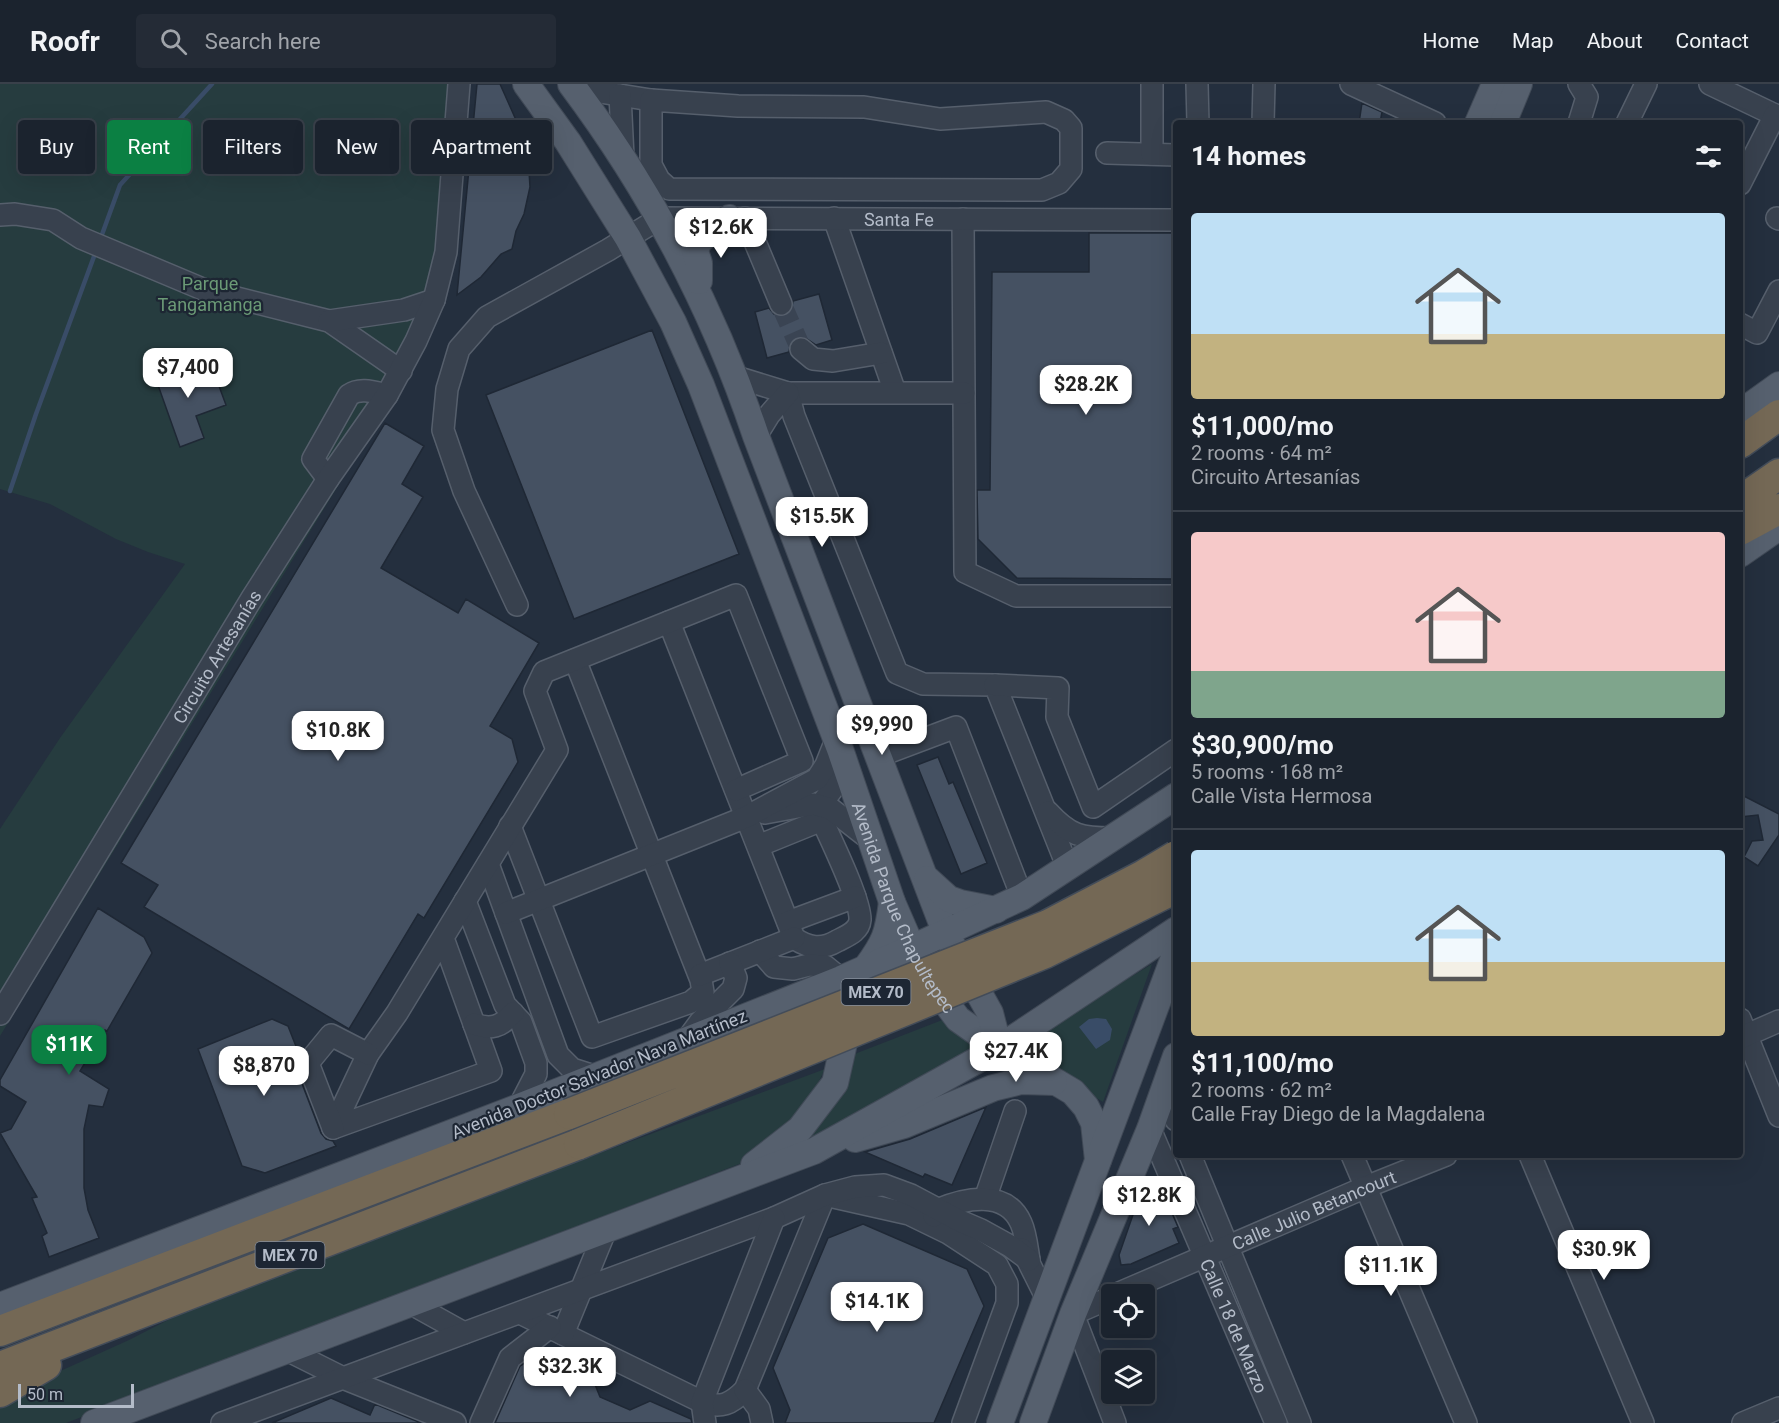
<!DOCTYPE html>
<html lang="en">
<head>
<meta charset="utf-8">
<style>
	:root { --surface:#1b232e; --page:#242b36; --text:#f1f3f6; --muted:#a0a4aa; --line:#39404a; --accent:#0b8043 }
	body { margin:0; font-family:Roboto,sans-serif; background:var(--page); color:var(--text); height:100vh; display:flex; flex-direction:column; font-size:22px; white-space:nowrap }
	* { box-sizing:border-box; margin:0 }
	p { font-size:20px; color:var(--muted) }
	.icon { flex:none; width:33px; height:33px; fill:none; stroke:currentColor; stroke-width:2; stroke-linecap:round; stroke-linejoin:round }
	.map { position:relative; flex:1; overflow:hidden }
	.sheet { position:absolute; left:1173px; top:36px; width:570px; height:1038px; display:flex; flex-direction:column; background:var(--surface); border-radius:6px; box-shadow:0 6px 24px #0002,0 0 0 2px var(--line) }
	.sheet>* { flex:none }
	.guide { position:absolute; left:18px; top:36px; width:570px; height:54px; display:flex; gap:12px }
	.buttons { position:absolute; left:1101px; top:1200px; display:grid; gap:12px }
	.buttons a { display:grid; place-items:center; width:54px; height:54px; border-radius:6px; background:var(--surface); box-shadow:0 6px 24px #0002,0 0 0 2px var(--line); font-size:30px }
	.scale { position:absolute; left:18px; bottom:15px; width:116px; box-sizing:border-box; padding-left:6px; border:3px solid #b4bcc9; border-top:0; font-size:16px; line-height:21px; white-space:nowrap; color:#b4bcc9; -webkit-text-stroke:4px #1d2633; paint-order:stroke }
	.price { position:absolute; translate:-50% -51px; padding:0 14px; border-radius:12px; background:#fff; color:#222; font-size:20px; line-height:39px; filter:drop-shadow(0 2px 3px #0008) }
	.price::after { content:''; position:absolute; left:50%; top:36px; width:18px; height:14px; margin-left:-9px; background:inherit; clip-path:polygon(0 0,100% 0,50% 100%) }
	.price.active { background:var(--accent); color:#fff }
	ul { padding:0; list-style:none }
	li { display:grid; align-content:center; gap:12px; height:318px; padding:0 18px }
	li+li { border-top:2px solid var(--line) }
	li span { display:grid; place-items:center; height:186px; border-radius:6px; color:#555 }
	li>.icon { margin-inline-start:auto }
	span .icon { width:108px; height:108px; fill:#fffc; stroke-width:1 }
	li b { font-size:26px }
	h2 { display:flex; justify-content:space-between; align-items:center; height:72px; padding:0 18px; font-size:26px }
	.pill { padding:0 21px; border-radius:6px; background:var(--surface); box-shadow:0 6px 24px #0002,0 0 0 2px var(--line); font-size:21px; line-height:54px }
	.pill.active { background:var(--accent); color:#fff }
	header { display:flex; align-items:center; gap:36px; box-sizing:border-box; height:84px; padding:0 30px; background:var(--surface); border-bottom:2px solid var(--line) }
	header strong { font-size:28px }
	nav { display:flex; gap:33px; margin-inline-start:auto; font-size:21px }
	.search { width:420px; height:54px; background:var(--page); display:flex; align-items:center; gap:15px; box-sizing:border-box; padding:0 21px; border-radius:6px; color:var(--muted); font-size:22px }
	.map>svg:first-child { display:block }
	.green { fill:#263c3f }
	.water { fill:#394c67 }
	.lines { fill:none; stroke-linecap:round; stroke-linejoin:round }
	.stream { stroke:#394c67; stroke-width:4.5 }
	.building { fill:#455162; stroke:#1f2835; stroke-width:1.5 }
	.minor-tunnel { stroke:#3a4453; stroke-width:21; stroke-dasharray:21 10; stroke-linecap:butt }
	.minor-casing { stroke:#565f6c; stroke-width:24 }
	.major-casing { stroke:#414a57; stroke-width:28 }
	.highway-casing { stroke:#434c59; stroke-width:33 }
	.minor { stroke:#38414e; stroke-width:21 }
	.major { stroke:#56606e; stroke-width:26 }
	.highway { stroke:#746855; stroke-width:30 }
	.highway-bridge-casing { stroke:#434c59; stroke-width:33; stroke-linecap:butt }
	.highway-bridge { stroke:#746855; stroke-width:30 }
	.labels { text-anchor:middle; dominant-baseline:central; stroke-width:4.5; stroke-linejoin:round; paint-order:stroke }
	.shield { fill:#1d2633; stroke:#878f9c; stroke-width:1.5 }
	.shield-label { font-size:16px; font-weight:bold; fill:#b4bcc9 }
	.street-label { font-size:18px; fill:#b4bcc9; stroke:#1d2633 }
	.park-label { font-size:18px; fill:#6b9a76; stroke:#1d2633 }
</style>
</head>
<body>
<header>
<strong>Roofr</strong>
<div class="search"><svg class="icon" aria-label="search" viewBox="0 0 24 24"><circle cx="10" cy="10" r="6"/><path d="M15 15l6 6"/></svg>Search here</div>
<nav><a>Home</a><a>Map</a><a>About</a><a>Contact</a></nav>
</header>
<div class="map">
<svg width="1779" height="1339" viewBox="0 0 1779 1339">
	<rect width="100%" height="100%" fill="#242f3e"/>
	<!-- green -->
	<path class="green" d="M0,0H470L466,44L448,174L384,327L0,952V745L60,654L185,480L148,468L116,455L50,420L0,405Z
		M1152,880L1103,1018L1014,964Z
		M950,933L978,960L896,1013L804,1061L838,1009L852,971Z
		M825,985L817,1001L797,1032L747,1077L66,1339H0V1322L36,1298L129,1256L209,1215Z"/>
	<!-- water -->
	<path class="water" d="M1097,934L1106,935L1112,945L1110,956L1096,965L1079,943L1089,935Z"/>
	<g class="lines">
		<!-- stream -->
		<path class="stream" d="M100,156L120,101L212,0
			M10,407L36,330L96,167"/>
	</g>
	<!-- building -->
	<path class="building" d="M477,0H500L516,36L523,39L524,56L527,55L530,103L524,130L516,147L512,165L501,170L481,193L457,211Z
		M1362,19L1382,28L1380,39H1359Z
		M1089,149H1176V495L1017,494L978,455L977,406H990L992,188H1089Z
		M819,210L832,256L816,261L804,253H797L791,257L789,268L767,274L755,228L769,224L774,230L785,232L791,227L793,217Z
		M652,246L739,470L574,535L486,311Z
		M182,276L188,292L212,283L226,321L196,332L204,354L180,363L153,287Z
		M385,339L424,362L402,400L423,413L381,484L458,529L466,515L539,559L490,642L512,655L518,678L424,834L418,830L349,945L144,823L158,801L121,779Z
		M938,673L949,700L953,698L987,779L961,790L917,681Z
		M1740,710L1779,730V751L1758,782L1744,773L1752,757L1763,756L1758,731L1740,733Z
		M98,824L144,853L152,869L107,947L105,946L80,987L109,1005L103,1023L89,1021L84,1045V1104L88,1126L99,1154L49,1173L42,1152L47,1149L32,1114L37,1113L0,1049L11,1045L26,1018L0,1002V996Z
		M272,935L288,942L299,970L296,976V984L321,1049L326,1055L333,1057L336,1062L265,1089L242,1082L198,965Z
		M986,1023L952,1101L925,1090L923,1093L865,1068L910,1055Z
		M1152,1094L1164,1120H1168L1178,1143L1173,1145L1179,1159L1131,1180L1121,1181L1119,1171L1144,1099Z
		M863,1140L967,1185L984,1222L934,1339H785L790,1326L773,1284L828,1154Z
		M543,1267L590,1288L600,1313L630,1326L650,1317L691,1335L692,1339H495L520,1282Z
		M331,1314L370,1331L375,1320L421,1339H272Z"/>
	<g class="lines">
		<!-- minor-tunnel -->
		<path class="minor-tunnel" d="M781,220L801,265"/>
		<defs>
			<g id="minor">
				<path d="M1197,0L1198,39"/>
				<path d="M1351,0L1435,39"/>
				<path d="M1579,0L1587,13L1579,39"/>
				<path d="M1710,0L1779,33"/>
				<path d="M574,4L651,16"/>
				<path d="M620,11L623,73"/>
				<path d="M651,16L738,22L864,23L940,35L1046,28L1064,36L1071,44V85L1059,99L1042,106L669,105L659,96L651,81Z"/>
				<path d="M1263,39L1264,0"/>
				<path d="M1627,39L1646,0"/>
				<path d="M1107,69L1176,71"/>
				<path d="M1152,70V0"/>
				<path d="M1740,100L1775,31"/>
				<path d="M0,131L15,130L53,136L81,154L205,206L329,237L401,287"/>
				<path d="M745,134L781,220"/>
				<path d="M834,134L895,308"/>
				<path d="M1777,134L1779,135"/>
				<path d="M963,135L965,488L1016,512H1176"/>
				<path d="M329,237L404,226L434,216"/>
				<path d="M1740,240L1757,249L1779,207"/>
				<path d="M801,265L813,275L833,277L881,269"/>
				<path d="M736,293L788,309H964"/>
				<path d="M788,309L794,332L897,589L923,600L995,601L1068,784"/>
				<path d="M756,352L769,331L788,309"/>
				<path d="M328,395L313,375L349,311C360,303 374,308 387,311"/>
				<path id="s1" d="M517,521L464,407L443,346L447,305L459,265L487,233L608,166L660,134L1176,136"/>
				<path d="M669,538L794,854C808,864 822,866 837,857C846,852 859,848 860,836C861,817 831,756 822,736L758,762"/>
				<path d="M995,601L1058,604L1057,633L1093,723L1176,666"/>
				<path d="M879,672L956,643L1022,813"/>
				<path d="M820,722L847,685"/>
				<path d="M1048,728C1070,752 1081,754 1112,754"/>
				<path d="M765,729L814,720L831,725L872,757"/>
				<path d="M510,742L592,953L691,918L703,908L701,896L575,576"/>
				<path d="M488,780L558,971L572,985L594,992"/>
				<path d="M465,817L505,921L521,938L536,979V990L519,1023"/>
				<path d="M506,829L746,733L817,695L826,681L836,656"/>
				<path d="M788,838L855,813"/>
				<path d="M443,854L491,987L333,1044L368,970L397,929L557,666L535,607L544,588L736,511L802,677L736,706"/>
				<path d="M760,867L774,883L793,885L809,881L825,882L841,895"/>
				<path d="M700,891L794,854"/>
				<path id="s2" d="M0,930L252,514L328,395L387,311L416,257L434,216L446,168L459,0"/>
				<path d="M1740,935L1779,1032"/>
				<path d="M474,940C491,946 501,943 513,929"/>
				<path d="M1740,954L1779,937"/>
				<path d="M686,957L700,938L733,905L736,894L730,879"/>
				<path d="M1164,1007L1176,1036"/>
				<path d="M333,1044L308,979L331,951L368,970"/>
				<path id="s3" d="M1150,1045L1276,1339"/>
				<path d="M1190,1071L1300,1339"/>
				<path d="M1352,1071L1466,1339"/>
				<path d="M1530,1071L1643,1339"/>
				<path d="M829,1112L909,1130L948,1149L997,1181L1007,1200V1219L963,1339"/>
				<path d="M985,1115L1015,1027"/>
				<path d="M934,1132L937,1126C965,1114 1006,1105 1021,1139C1026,1150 1027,1164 1029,1176"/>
				<path d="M1022,1165L1046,1213"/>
				<path id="s4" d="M1117,1210L1366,1103L1446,1071"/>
				<path d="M1112,1213L1073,1230L1115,1339"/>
				<path d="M410,1219L464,1249"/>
				<path d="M520,1229L702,1318C721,1325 731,1320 745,1306L825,1111"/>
				<path d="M563,1250L606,1145"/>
				<path d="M287,1266L343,1294L455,1339"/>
				<path d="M745,1306L759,1325L762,1339"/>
				<path d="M222,1339L774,1134L825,1111L855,1103L884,1101L911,1111L960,1137L981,1146L1010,1162L1029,1176"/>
				<path d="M481,1339L510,1274L550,1243"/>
				<path d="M705,1339L702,1318L774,1134"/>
				<path d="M1743,1339L1779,1324"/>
			</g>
			<g id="major">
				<path id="s5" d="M526,0L568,58L628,154L673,238L701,301L840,665L892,818L912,864L932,900L958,935L999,964L1073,1008L1086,1023L1094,1039L1098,1076"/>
				<path d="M571,0C652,108 713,224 756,352L946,850L990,929L999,964"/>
				<path d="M1478,39L1495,0"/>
				<path d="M1503,39L1519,0"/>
				<path d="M699,197V179L695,167L699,157L729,134"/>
				<path d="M1740,329L1779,301"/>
				<path d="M1740,470L1779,443"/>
				<path d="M927,795L949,815L960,819L996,826"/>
				<path d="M866,884C885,858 888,850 892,818"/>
				<path d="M855,1055L904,1041L993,1004L1021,997L1054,998"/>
				<path d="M754,1081L800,1045L835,999L844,959L840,946L833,937"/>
				<path d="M0,1222L519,1023L841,895L912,864L1022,813L1176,712"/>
				<path d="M94,1339L814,1067L999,964L1176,846"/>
				<path d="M1000,1339L1176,868"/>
				<path d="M1033,1339L1073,1230L1150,1045L1176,972"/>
			</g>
			<path id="highway" d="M1740,359L1779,331
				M1740,417L1779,390
				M1740,446L1779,425
				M0,1247L569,1030
				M0,1283L579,1060
				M0,1308L46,1281"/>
		</defs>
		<!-- minor casing -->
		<use href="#minor" class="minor-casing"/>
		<!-- major casing -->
		<use href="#major" class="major-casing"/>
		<!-- highway casing -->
		<use href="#highway" class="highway-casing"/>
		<!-- minor -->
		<use href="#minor" class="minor"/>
		<!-- major -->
		<use href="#major" class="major"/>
		<!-- highway -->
		<use href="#highway" class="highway"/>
		<defs>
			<path id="highway-bridge" d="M569,1030L1048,841L1144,791L1176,772
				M579,1060L1045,869L1176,804"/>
		</defs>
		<!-- highway-bridge casing -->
		<use href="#highway-bridge" class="highway-bridge-casing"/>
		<!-- highway-bridge -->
		<use href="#highway-bridge" class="highway-bridge"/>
	</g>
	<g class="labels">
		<!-- shield labels -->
		<g class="shield">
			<rect x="841.5" y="895" width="69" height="26" rx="4.5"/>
			<rect x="255.5" y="1158" width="69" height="26" rx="4.5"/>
		</g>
		<g class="shield-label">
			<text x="876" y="908">MEX 70</text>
			<text x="290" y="1171">MEX 70</text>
		</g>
		<!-- street labels -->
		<g class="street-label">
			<text stroke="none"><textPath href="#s1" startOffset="754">Santa Fe</textPath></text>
			<text stroke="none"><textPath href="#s2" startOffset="418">Circuito Artesanías</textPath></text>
			<text stroke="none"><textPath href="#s5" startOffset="910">Avenida Parque Chapultepec</textPath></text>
			<text transform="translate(599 990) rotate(-22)">Avenida Doctor Salvador Nava Martínez</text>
			<text stroke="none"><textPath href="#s4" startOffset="214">Calle Julio Betancourt</textPath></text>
			<text stroke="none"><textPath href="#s3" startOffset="214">Calle 18 de Marzo</textPath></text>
		</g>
		<!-- park labels -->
		<g class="park-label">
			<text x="210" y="199">Parque<tspan x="210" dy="21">Tangamanga</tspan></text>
		</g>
	</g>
</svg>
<div class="buttons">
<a><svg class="icon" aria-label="locate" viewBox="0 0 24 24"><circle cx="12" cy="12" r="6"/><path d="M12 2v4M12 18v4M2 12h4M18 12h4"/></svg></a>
<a><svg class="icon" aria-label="layers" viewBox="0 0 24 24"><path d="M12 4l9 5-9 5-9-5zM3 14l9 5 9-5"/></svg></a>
</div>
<div class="scale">50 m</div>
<b class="price" style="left:721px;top:175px">$12.6K</b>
<b class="price" style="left:188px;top:315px">$7,400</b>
<b class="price" style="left:1086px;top:332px">$28.2K</b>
<b class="price" style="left:822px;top:464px">$15.5K</b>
<b class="price" style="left:882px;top:672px">$9,990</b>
<b class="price" style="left:338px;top:678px">$10.8K</b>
<b class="price active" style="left:69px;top:992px">$11K</b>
<b class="price" style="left:1016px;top:999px">$27.4K</b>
<b class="price" style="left:264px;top:1013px">$8,870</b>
<b class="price" style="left:1149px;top:1143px">$12.8K</b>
<b class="price" style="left:1604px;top:1197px">$30.9K</b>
<b class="price" style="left:1391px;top:1213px">$11.1K</b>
<b class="price" style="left:877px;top:1249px">$14.1K</b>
<b class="price" style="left:570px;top:1314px">$32.3K</b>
<div class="guide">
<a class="pill">Buy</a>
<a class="pill active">Rent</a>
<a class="pill">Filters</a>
<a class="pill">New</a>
<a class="pill">Apartment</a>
</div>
<section class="sheet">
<h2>14 homes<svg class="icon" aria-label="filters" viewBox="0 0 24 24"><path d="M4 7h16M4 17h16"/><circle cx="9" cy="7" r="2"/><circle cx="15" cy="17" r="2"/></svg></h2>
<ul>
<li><span style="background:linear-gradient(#bfe0f5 65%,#c2b280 0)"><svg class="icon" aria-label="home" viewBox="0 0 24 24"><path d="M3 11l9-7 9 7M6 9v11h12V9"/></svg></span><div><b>$11,000/mo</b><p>2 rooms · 64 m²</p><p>Circuito Artesanías</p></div></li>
<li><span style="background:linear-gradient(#f6c9c9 75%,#7fa58c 0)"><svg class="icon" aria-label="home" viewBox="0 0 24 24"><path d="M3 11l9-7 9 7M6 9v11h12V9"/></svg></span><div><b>$30,900/mo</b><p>5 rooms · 168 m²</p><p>Calle Vista Hermosa</p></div></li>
<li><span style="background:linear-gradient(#bfe0f5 60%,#c2b280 0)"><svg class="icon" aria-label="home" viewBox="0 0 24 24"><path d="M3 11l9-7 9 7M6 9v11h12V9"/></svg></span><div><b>$11,100/mo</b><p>2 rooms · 62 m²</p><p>Calle Fray Diego de la Magdalena</p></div></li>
</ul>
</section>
</div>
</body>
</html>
